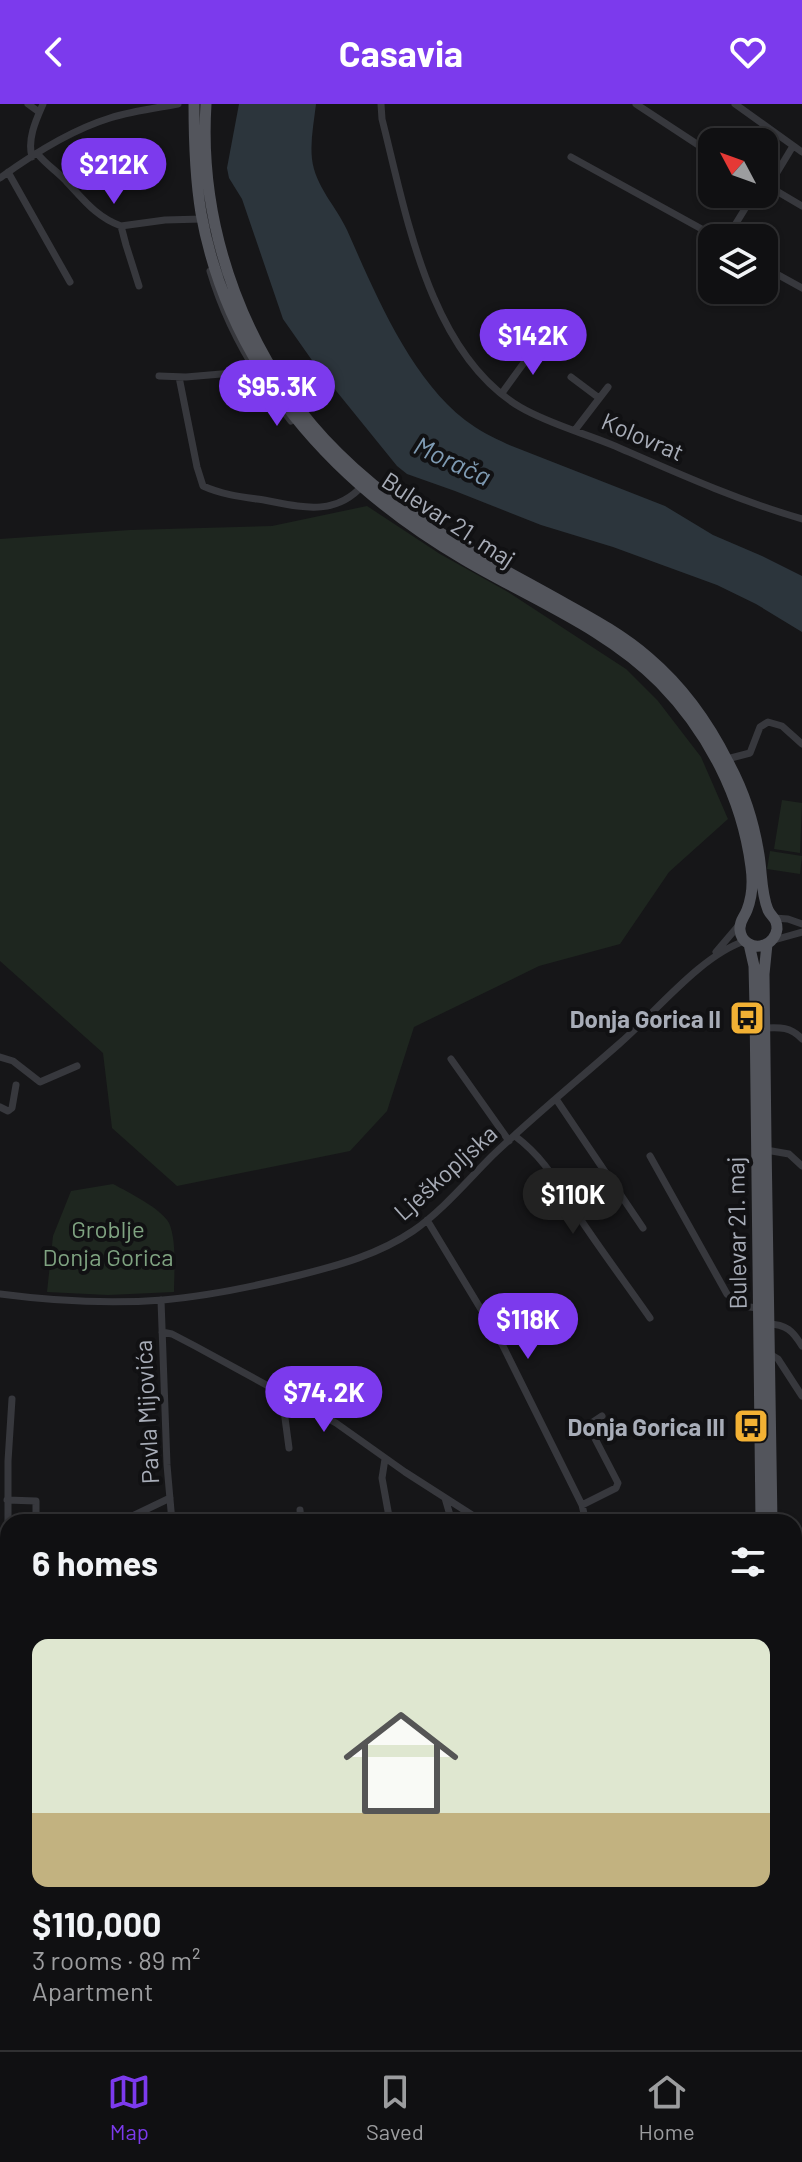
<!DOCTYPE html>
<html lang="en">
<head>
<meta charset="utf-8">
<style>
	:root { --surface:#101012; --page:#19191b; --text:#f1f3f6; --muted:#9c9d9f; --line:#303032; --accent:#7c3aed }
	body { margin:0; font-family:Barlow,sans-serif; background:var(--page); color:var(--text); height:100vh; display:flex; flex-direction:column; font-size:30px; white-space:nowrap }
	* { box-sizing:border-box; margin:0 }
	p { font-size:26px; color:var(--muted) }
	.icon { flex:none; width:44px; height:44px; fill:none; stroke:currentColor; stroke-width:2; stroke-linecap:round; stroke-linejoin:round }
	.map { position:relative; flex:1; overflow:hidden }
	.panel { position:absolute; left:0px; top:1410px; width:802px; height:536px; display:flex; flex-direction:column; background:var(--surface); border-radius:24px 24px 0 0; box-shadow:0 2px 6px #0004,0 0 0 2px var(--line) }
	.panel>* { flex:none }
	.needle { width:52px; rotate:311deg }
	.buttons { position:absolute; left:698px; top:24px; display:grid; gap:16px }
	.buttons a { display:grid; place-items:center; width:80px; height:80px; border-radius:16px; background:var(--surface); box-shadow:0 2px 6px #0004,0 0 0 2px var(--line); font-size:40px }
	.price { position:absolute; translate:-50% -68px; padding:0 18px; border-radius:28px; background:var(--accent); color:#fff; font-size:26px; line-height:52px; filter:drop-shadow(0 2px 4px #0008) }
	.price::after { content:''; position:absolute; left:50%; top:48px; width:24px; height:18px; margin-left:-12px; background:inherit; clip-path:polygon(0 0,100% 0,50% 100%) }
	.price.on { background:#222; color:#fff }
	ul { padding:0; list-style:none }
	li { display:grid; align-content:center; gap:16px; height:424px; padding:0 32px }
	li+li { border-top:2px solid var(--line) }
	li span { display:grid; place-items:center; height:248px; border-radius:16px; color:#555 }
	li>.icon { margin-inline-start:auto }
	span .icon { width:144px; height:144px; fill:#fffc; stroke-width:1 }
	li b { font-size:34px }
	h2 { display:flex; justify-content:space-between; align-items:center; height:96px; padding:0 32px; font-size:34px }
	header { display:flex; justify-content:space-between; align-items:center; height:104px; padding:0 32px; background:var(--accent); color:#fff; font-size:36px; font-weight:700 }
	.tab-bar { display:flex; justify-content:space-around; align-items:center; height:112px; border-top:2px solid var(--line); background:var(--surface); font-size:22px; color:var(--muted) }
	.tab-bar a { display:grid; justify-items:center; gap:4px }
	.tab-bar .on { color:var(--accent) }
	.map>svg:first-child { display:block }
	.green { fill:#1e261f }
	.water { fill:#2c353c }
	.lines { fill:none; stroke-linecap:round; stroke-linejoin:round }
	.minor { stroke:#37383d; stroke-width:7 }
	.primary { stroke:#53555c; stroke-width:11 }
	.labels { text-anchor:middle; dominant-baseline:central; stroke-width:8; stroke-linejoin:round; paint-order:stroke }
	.street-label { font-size:24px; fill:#a8adb8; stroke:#111113 }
	.poi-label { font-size:24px; font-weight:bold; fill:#a8adb8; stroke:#111113; text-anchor:end }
	.park-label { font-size:24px; fill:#7fa381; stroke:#111113 }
	.water-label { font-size:26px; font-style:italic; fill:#7f9bb3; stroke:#111113 }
</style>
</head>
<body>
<header><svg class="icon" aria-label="back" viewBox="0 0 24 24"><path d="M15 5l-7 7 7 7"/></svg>Casavia<svg class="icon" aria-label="heart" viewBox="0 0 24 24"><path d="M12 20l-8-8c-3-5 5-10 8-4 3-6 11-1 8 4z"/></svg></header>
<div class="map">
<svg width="802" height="1946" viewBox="0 0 802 1946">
	<rect width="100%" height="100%" fill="#161618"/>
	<!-- green -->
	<path class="green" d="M367,402L440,450L508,488L626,565L658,597L701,653L728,715L669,768L620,840L539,862L414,923L387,1007L350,1047L177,1082L112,1024L103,949L0,857V435L130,426L272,422Z
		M782,696L802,699L800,749L774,745Z
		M770,747L802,752L800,770L767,765Z
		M113,1080C128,1088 162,1105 169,1119C177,1137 174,1169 174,1188L108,1191L47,1188L53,1132L71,1087Z"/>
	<!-- water -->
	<path class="water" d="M239,0H316C314,18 310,37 312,55C315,82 336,102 347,126C375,189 409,272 465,316C478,326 492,333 507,340L665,402L713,431L762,452L802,472V528L756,500L717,481L613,443L541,421L455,387L407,370L397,362L316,262L283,215L242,95L229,74L227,64Z"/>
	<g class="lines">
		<!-- minor -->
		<path class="minor" d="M28,0L39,8
			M381,0L382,15C406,109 429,249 520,303C549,320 584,329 615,342C677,369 737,396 802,415
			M636,0L712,50
			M735,0L802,48
			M37,49C45,60 57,67 66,77C83,95 96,113 121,122L165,116L202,115
			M32,53C27,35 36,16 43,0
			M571,53L718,134
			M8,68L70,178
			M0,74C33,50 71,26 110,14C132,7 156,4 178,0
			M768,82L802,102
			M764,83L770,80L793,42
			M121,122L126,141L139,182
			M727,134L754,90
			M764,163L802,184
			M210,167C226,221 256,273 291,317
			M159,272L186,273L257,267
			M179,273L197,363L203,382C223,391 243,393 264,396C301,403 335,413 363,381
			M571,273L599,294
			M502,289L539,238
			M575,326L608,283
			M727,655L750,649L760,623L768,618L782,622L802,640
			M774,814L788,815L802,820
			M774,836L802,828
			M716,848L739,821
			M765,924C780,923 791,923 802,935
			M0,953L13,957L40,978L77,962
			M451,955L509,1037
			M556,995L643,1124
			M0,1003L8,1007L12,1004L16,981
			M515,1032C548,1057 558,1082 581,1116C603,1149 627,1181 650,1214
			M766,1046L789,1050L802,1062
			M650,1052L727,1190L741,1202L758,1204
			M427,1116L502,1240L582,1401L586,1418
			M0,1190C53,1197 110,1200 163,1196C209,1192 256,1182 300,1171C340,1161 379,1150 413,1127C442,1107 467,1077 492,1052C533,1013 577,977 619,940C655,909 701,851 745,837
			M161,1196L167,1361L172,1418
			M768,1220C786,1220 793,1227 802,1242
			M162,1228L172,1230L195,1242L336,1319L405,1368L483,1418
			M768,1249L778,1255L802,1292
			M284,1292L283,1299L289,1344
			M385,1355L382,1374L390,1418
			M445,1394L452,1418
			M7,1396L36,1397V1418
			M582,1401L616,1384L618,1379L589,1323L590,1320L602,1312
			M300,1406L301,1418
			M120,1418L170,1394
			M8,1442V1357L12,1295
			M794,1584L802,1595
			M794,1603L802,1605
			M794,1711L802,1709
			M794,1720L802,1722
			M0,1886L8,1884
			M170,1938L171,1946
			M305,1938L308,1946
			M364,1938L368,1946
			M446,1938L450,1946
			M490,1938L493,1946
			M523,1938L530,1946
			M23,1946L50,1938
			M546,1946L559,1938
			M606,1946V1945
			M636,1946L637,1938
			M723,1946V1938"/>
		<!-- primary -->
		<path class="primary" d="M194,0C194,37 195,73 201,109C229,264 333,379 465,456C531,495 606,524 660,579C708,628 742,693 751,763C753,777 752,793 747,806C744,814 739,817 740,826C741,838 753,845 764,841C771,839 776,832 777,825C777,814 772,814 768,806C761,789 762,769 759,751C754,719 744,687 728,658C708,618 683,583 649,554C624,532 595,516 566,500C522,475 476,452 433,424C399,402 366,377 338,349C247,259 198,127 206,0
			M749,840L754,862L755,903L761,1418
			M767,840L764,870L766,1038L772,1418
			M768,1938V1946
			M778,1938V1946"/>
	</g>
	<!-- icons -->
	<defs>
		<symbol id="bus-square" viewBox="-11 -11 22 22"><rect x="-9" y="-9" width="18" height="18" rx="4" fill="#f2b134" stroke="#111113"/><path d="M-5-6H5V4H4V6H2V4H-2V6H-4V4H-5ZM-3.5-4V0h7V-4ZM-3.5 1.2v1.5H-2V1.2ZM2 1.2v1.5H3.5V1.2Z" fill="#111"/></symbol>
	</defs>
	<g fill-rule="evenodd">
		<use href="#bus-square" x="727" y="894" width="40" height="40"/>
		<use href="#bus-square" x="731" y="1302" width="40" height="40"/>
	</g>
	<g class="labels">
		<!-- street labels -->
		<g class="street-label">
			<text transform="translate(643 332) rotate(23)">Kolovrat</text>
			<text transform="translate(449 415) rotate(33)">Bulevar 21. maj</text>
			<text transform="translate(445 1068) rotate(-42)">Lješkopljska</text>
			<text transform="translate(736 1129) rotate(-91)">Bulevar 21. maj</text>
			<text transform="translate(146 1308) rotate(-93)">Pavla Mijovića</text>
		</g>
		<!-- poi labels -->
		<g class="poi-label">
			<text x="721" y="914">Donja Gorica II</text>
			<text x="725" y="1322">Donja Gorica III</text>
		</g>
		<!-- park labels -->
		<g class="park-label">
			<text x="108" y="1124">Groblje<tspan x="108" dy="28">Donja Gorica</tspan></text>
		</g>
		<!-- water labels -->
		<g class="water-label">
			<text transform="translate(453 356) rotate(25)">Morača</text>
		</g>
	</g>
</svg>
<div class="buttons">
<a><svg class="needle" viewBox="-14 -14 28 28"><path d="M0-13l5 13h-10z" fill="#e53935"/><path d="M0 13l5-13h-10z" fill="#9c9d9f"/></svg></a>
<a><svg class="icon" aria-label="layers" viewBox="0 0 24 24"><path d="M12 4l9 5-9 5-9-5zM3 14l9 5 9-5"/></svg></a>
</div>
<b class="price" style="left:114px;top:102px">$212K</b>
<b class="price" style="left:533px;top:273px">$142K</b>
<b class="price" style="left:277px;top:324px">$95.3K</b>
<b class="price on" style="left:573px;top:1132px">$110K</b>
<b class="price" style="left:528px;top:1257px">$118K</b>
<b class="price" style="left:324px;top:1330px">$74.2K</b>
<section class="panel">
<h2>6 homes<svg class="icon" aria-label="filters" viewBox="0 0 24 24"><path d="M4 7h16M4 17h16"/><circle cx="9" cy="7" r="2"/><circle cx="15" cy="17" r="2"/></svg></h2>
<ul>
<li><span style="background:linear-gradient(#dfe7d0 70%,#c2b280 0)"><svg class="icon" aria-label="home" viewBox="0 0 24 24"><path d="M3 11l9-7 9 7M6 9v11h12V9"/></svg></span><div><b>$110,000</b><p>3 rooms · 89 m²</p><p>Apartment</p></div></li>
</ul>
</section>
</div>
<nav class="tab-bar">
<a class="on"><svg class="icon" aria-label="map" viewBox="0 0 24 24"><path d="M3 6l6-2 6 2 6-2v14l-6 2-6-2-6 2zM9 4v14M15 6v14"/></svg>Map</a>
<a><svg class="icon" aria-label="saved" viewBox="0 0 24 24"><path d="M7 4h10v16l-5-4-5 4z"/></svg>Saved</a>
<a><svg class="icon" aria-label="home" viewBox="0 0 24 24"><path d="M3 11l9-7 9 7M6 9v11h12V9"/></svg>Home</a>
</nav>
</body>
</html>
